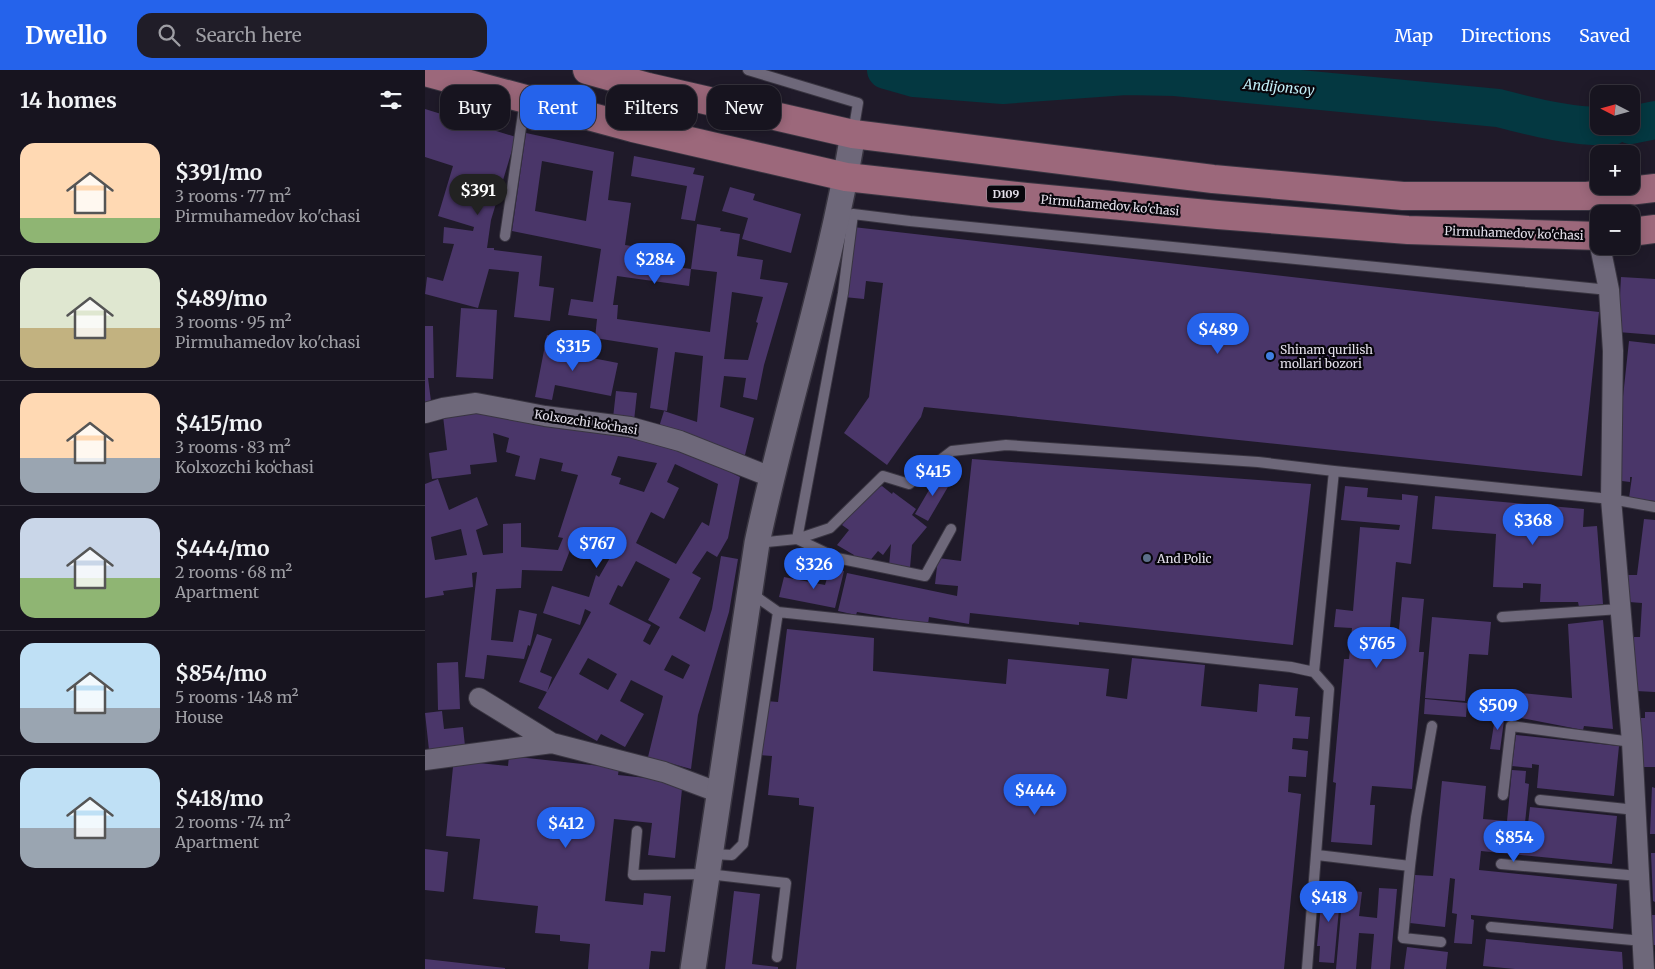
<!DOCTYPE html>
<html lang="en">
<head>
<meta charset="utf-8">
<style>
	:root { --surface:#17141f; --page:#201d28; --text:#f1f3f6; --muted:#9e9ea4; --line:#36333d; --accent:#2563eb }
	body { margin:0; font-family:Merriweather,serif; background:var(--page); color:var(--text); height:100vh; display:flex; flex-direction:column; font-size:19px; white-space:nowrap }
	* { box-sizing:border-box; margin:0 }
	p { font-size:16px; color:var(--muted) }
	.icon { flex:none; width:28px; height:28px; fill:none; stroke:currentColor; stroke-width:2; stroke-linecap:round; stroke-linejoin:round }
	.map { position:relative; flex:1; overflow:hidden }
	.panel { display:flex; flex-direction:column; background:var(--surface); width:425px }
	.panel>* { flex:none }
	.hud { position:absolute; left:15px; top:15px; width:475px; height:45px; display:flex; gap:10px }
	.needle { width:32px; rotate:276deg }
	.controls { position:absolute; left:1165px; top:15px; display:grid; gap:10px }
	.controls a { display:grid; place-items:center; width:50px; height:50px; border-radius:10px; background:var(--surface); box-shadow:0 2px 12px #0003,0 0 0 1px var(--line); font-size:25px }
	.price { position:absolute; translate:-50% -42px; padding:0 11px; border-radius:18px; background:var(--accent); color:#fff; font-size:16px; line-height:32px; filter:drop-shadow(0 1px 2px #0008) }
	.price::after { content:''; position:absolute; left:50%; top:30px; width:15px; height:11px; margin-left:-8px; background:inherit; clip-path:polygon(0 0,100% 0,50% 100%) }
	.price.active { background:#222; color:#fff }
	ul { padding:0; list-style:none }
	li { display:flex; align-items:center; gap:15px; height:125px; padding:0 20px }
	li+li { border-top:1px solid var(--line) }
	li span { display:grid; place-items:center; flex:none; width:140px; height:100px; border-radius:15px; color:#555 }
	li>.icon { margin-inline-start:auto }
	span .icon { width:60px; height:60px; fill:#fffc; stroke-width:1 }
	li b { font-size:21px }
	h2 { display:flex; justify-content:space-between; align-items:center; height:60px; padding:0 20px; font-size:21px }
	.tag { padding:0 18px; border-radius:15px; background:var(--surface); box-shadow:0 2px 12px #0003,0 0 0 1px var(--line); font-size:18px; line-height:45px }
	.tag.active { background:var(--accent); color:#fff }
	header { display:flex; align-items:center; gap:30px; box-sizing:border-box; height:70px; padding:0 25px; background:var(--accent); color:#fff }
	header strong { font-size:24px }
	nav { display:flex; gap:28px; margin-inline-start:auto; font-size:18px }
	.search { width:350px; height:45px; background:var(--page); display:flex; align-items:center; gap:12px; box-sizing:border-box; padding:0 18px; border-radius:15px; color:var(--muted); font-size:19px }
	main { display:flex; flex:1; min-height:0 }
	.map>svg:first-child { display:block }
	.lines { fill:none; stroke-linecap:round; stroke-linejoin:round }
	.river { stroke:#043841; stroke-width:38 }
	.building { fill:#4a3669; fill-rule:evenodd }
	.service-casing { stroke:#393541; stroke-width:12 }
	.minor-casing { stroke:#393541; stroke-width:22 }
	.tertiary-casing { stroke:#393541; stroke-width:28 }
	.primary-casing { stroke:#393541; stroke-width:30 }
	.service { stroke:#6e687a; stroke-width:10 }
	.minor { stroke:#6e687a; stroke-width:20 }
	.tertiary { stroke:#6e687a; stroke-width:25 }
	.primary { stroke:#9c687b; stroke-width:28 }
	.shop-dot { fill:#3f7fe0; stroke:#08060c; stroke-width:2 }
	.service-dot { fill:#5c6f8a; stroke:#08060c; stroke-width:2 }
	.labels { text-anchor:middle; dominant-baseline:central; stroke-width:4.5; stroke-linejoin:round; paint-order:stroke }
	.shield { fill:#08060c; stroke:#a19ea7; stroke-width:1 }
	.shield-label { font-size:11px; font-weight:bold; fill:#e3dfea }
	.street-label { font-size:12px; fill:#e3dfea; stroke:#08060c }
	.poi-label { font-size:12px; fill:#e3dfea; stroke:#08060c; text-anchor:start }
	.water-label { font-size:14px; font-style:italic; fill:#c1edf6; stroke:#08060c }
</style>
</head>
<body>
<header>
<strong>Dwello</strong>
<div class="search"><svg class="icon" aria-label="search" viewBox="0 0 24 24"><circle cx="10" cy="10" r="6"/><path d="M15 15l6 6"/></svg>Search here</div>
<nav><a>Map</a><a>Directions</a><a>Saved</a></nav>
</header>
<main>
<section class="panel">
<h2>14 homes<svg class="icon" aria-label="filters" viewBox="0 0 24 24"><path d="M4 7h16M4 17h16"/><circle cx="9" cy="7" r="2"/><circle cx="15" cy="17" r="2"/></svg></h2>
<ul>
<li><span style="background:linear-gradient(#ffd9b3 75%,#8fb573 0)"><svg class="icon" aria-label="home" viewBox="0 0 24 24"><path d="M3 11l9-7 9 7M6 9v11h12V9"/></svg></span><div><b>$391/mo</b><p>3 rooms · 77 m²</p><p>Pirmuhamedov ko'chasi</p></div></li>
<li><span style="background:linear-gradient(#dfe7d0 60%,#c2b280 0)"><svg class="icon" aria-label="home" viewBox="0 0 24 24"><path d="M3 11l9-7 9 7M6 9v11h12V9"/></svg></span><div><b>$489/mo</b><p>3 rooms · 95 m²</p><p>Pirmuhamedov ko'chasi</p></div></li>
<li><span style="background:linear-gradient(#ffd9b3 65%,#9aa5b1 0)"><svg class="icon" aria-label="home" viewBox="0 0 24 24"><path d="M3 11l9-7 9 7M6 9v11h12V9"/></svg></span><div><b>$415/mo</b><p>3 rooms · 83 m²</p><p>Kolxozchi koʻchasi</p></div></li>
<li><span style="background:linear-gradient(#c9d6e8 60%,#8fb573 0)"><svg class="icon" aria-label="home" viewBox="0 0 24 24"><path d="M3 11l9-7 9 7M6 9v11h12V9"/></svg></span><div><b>$444/mo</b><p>2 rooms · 68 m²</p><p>Apartment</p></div></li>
<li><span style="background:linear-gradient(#bfe0f5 65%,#9aa5b1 0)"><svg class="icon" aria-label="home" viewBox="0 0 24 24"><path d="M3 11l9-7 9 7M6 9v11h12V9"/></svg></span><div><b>$854/mo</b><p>5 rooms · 148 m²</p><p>House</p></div></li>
<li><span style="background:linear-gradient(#bfe0f5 60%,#9aa5b1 0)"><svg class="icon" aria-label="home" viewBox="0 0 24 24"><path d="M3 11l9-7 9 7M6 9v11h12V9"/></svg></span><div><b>$418/mo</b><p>2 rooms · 74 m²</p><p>Apartment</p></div></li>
</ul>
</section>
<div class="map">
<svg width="1230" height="899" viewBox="0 0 1230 899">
	<rect width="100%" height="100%" fill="#1f1a29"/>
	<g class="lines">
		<!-- river -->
		<path class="river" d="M461,0L489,8L578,15L701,6L750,7L1073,38C1108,47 1150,58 1187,56
			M1206,55L1230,50"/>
	</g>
	<!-- building -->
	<path class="building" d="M0,39L91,67L66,150L62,178H69V180L117,186L114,216L129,218L125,251L89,247L94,202L64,199L53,238L0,224L2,207L18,211L29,174L18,173L19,157L48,161L49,157L13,146L28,96L0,87Z
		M101,63L189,82L183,130L206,133L200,175L232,180L230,194L266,199L264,216L192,206L188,235H193L192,249L285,262L292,202L266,199L272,154L296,158L295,161L315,164L312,186L338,190L335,209L363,213L339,295L332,330L318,327L321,308L299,306L295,337L329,348L319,389L234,357L239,341L272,352L278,286L250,282L242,341L225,338L233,278L170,268L172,249L143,245L146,229L168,232L176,179L87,161ZM117,91L168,101L161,151L110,141ZM307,222L338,227L331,252L333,253L323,290L299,289Z
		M209,86L270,98L268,104L279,106L270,151L256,149L262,116L206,106Z
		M305,117L330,124L328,130L376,144L366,183L317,169L323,148L297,141Z
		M428,157L1174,242L1157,406L499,337L496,347L462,395L419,363L444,327L458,213L441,211L439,229L419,227Z
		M1196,207L1230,209V265L1193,262Z
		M36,238L72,240L68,309L31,307Z
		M0,256H8L9,308H3L7,339L0,340Z
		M122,265L139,269L136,282L193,293L186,326L130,315L127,330L110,327Z
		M1204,271L1230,274V431L1204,428L1207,407H1205V412L1189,410Z
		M191,321L212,323L209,351L188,348Z
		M65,340L243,372L315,407L303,468L292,487L282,481L267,503L276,508L254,548L280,562L287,539L296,486L313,489L304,542L273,645L266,699L223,687L238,626L206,610L195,631L219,644L200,677L176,664L172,671L113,638L166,542L160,539L155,555L118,543L127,516L164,527L171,505L174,507L198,465L174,458L165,481L147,475L137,501L97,500L96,518L71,519L66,570L88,572L94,540L112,544L105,576L103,575L99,589L62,585L59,609L40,607L52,502L47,503L48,517L18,521L19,525L0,528V414L13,409L24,440L52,427L63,455L51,460L58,485L78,483V454L96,453V477L133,480L138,468L133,467L153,405L136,401L138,393L115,388L110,410L90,406L95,386L81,382L84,368L68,363L72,392L45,395L46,404L7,409L4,383L22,380L18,346ZM193,386L232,393L219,422L194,414L196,408L186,405ZM250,394L293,414L284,456L277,452L251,494L211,473L226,442L239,449L254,418L242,412ZM36,459L42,485L10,490L6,467ZM211,491L245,509L223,550L235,557L225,575L218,571L226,555L184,534L193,515L197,517ZM247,585L265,595L258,609L239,600ZM163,588L192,604L183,620L154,604Z
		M547,389L886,414L868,575L654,552V555L545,543L544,554L504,547L503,554L432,542L431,545L413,541L422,503L532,526L533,516L510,514L513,488L536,491Z
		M514,403L527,410L503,451L490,444Z
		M457,416L467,424L468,422L491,439L487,445L502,457L487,475L485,498L464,496L466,474L458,485L453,481L443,493L429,489V485L412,475L424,460L417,455L443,423Z
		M920,416L943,418L942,427L977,430V424L993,426L986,494L971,492L963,579L972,580L977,527L999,529L994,582H999L987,719L947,716L945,735H950L947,775L906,772L911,713L908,712L919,589H924L927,558L909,557L911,539L928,541L935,457L974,460L975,455L916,450Z
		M1010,426L1159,439L1158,457L1172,456L1178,534L1154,537L1153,532H1115L1116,514L1098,513V518L1068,517L1071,464L1007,459Z
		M1219,449L1230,450V622L1211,621L1207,567H1215L1217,533L1204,532L1203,505H1212Z
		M405,498L419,501L410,538L354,527L359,507L400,515Z
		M1007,547L1066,552L1063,585L1044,584L1040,631L1000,628Z
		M1178,550L1188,659L1159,656L1158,660L1091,647L1096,623L1147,628L1143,554Z
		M362,559L449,568L448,601L581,614L583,589L684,599L681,626L702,629L707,588L780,595L776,636L832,642L834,614L873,618L870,646L885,647L883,669L868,668L867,679L883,681L881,707L864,706L863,722L876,724L859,899H371L389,737L374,735V728L343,725L347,686L335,685L341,631L353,632Z
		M112,564L127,569L115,602L127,607L122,622L94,612Z
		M33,592L35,639L13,640L12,593Z
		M1000,629L1042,633L1041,647L999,644Z
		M17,641L19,659L38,657L40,676L4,680L0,643Z
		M1071,642L1080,643L1075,680L1065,679Z
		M1220,642H1230V697H1213L1209,648H1220Z
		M1091,665L1194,676L1189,726L1112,718L1114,695L1107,694V698L1087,696Z
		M84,686L194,698L193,705L231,709L257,719L250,788L223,785L227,753L189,749L180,831L218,835L219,823L246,826L240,882L226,881L224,899H163L165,874L135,871V865L110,863L113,836L48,829L55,769L21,766L28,697L44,692L83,696Z
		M1087,700L1101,701L1100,713L1104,714L1100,753L1103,754L1105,737L1192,746L1187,794L1056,781L1054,800L1192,814L1188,859L1046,845V849L1049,850L1047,874L1029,873L1032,844L1027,843L1030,809L1025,808L1020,857L985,853L990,805L1008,806L1017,711L1061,716L1058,749L1082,751Z
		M1227,717L1230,718V764H1225Z
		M0,779L23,782L19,822L0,820Z
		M1226,783H1230V832L1228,831Z
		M898,815L916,817L909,893L894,892L895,876H892Z
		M954,818L972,819L965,899H946L949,864L934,863L931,899H911L918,820L937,822L934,846L952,848Z
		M309,821L335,824L327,894L353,897V899H300Z
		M1226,845H1230V875H1227Z
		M1061,869L1197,882L1198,899H1090L1058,896Z
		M982,877L1023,882L1021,899H979Z
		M0,889L80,898V899H0Z"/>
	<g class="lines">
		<defs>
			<path id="service" d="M323,0L433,33L428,63
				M80,166L100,30
				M526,459L500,506L412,488L372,469L418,223L428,144L485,151L1184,220
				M333,473L372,469L405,458L458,406L484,414L527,381L581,375L833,392L909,401L1186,429L1230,437
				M353,542L866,597L889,602L904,619L882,899
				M1077,547L1195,539
				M889,602L909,401
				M1078,725L1086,656L1207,672
				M1115,730L1211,740
				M212,761L208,805L283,804L361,813L352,887
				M286,784L307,785L318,774L353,542L326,523
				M892,785L985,796L991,747L1007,656
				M1076,794L1214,806
				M985,796L978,868L1016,872
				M1066,857L1218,871"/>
			<path id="minor" d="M1175,176L1184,220L1188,281L1186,429L1207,672L1219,899
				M0,343L18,338L51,333L120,346L205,357L255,371L346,407
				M54,628L127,673
				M0,690L127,673L239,702L295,723"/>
			<path id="tertiary" d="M268,899L332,473C361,336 405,203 428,64"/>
			<path id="primary" d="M162,0L223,17L428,64L788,109L978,126H1162L1230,118
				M0,2L208,58L421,107L601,127L793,145L983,160L1174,166
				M1206,162L1230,159"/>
		</defs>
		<!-- service casing -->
		<use href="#service" class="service-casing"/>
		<!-- minor casing -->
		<use href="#minor" class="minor-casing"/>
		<!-- tertiary casing -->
		<use href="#tertiary" class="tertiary-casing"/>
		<!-- primary casing -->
		<use href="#primary" class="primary-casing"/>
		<!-- service -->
		<use href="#service" class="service"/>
		<!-- minor -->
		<use href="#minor" class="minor"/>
		<!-- tertiary -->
		<use href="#tertiary" class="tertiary"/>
		<!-- primary -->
		<use href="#primary" class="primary"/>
	</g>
	<!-- markers -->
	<circle class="shop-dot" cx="845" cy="286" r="5"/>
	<circle class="service-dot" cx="722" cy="488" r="5"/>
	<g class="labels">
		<!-- shield labels -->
		<rect class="shield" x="562" y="115.5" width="38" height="17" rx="4"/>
		<g class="shield-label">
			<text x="581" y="124">D109</text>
		</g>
		<!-- street labels -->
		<g class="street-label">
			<text transform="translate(685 135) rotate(5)">Pirmuhamedov ko'chasi</text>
			<text transform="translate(1089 163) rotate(2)">Pirmuhamedov ko'chasi</text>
			<text transform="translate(161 352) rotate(9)">Kolxozchi koʻchasi</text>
		</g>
		<!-- poi labels -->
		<g class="poi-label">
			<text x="855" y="279">Shinam qurilish<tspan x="855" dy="14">mollari bozori</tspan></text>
			<text x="732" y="488">And Polic</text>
		</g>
		<!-- water labels -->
		<g class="water-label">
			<text transform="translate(854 17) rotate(5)">Andijonsoy</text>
		</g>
	</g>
</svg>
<div class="controls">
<a><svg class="needle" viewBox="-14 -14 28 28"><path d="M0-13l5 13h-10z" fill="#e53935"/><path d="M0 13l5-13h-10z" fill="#9e9ea4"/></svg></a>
<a>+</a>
<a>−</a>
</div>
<b class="price active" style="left:53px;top:146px">$391</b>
<b class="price" style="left:230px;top:215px">$284</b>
<b class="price" style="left:793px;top:285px">$489</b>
<b class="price" style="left:148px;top:302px">$315</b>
<b class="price" style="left:508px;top:427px">$415</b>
<b class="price" style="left:1108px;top:476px">$368</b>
<b class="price" style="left:172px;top:499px">$767</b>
<b class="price" style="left:389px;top:520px">$326</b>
<b class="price" style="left:952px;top:599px">$765</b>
<b class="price" style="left:1073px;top:661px">$509</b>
<b class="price" style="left:610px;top:746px">$444</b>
<b class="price" style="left:141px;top:779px">$412</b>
<b class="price" style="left:1089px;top:793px">$854</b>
<b class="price" style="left:904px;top:853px">$418</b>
<div class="hud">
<a class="tag">Buy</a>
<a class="tag active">Rent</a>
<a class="tag">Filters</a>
<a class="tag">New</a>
</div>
</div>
</main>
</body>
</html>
